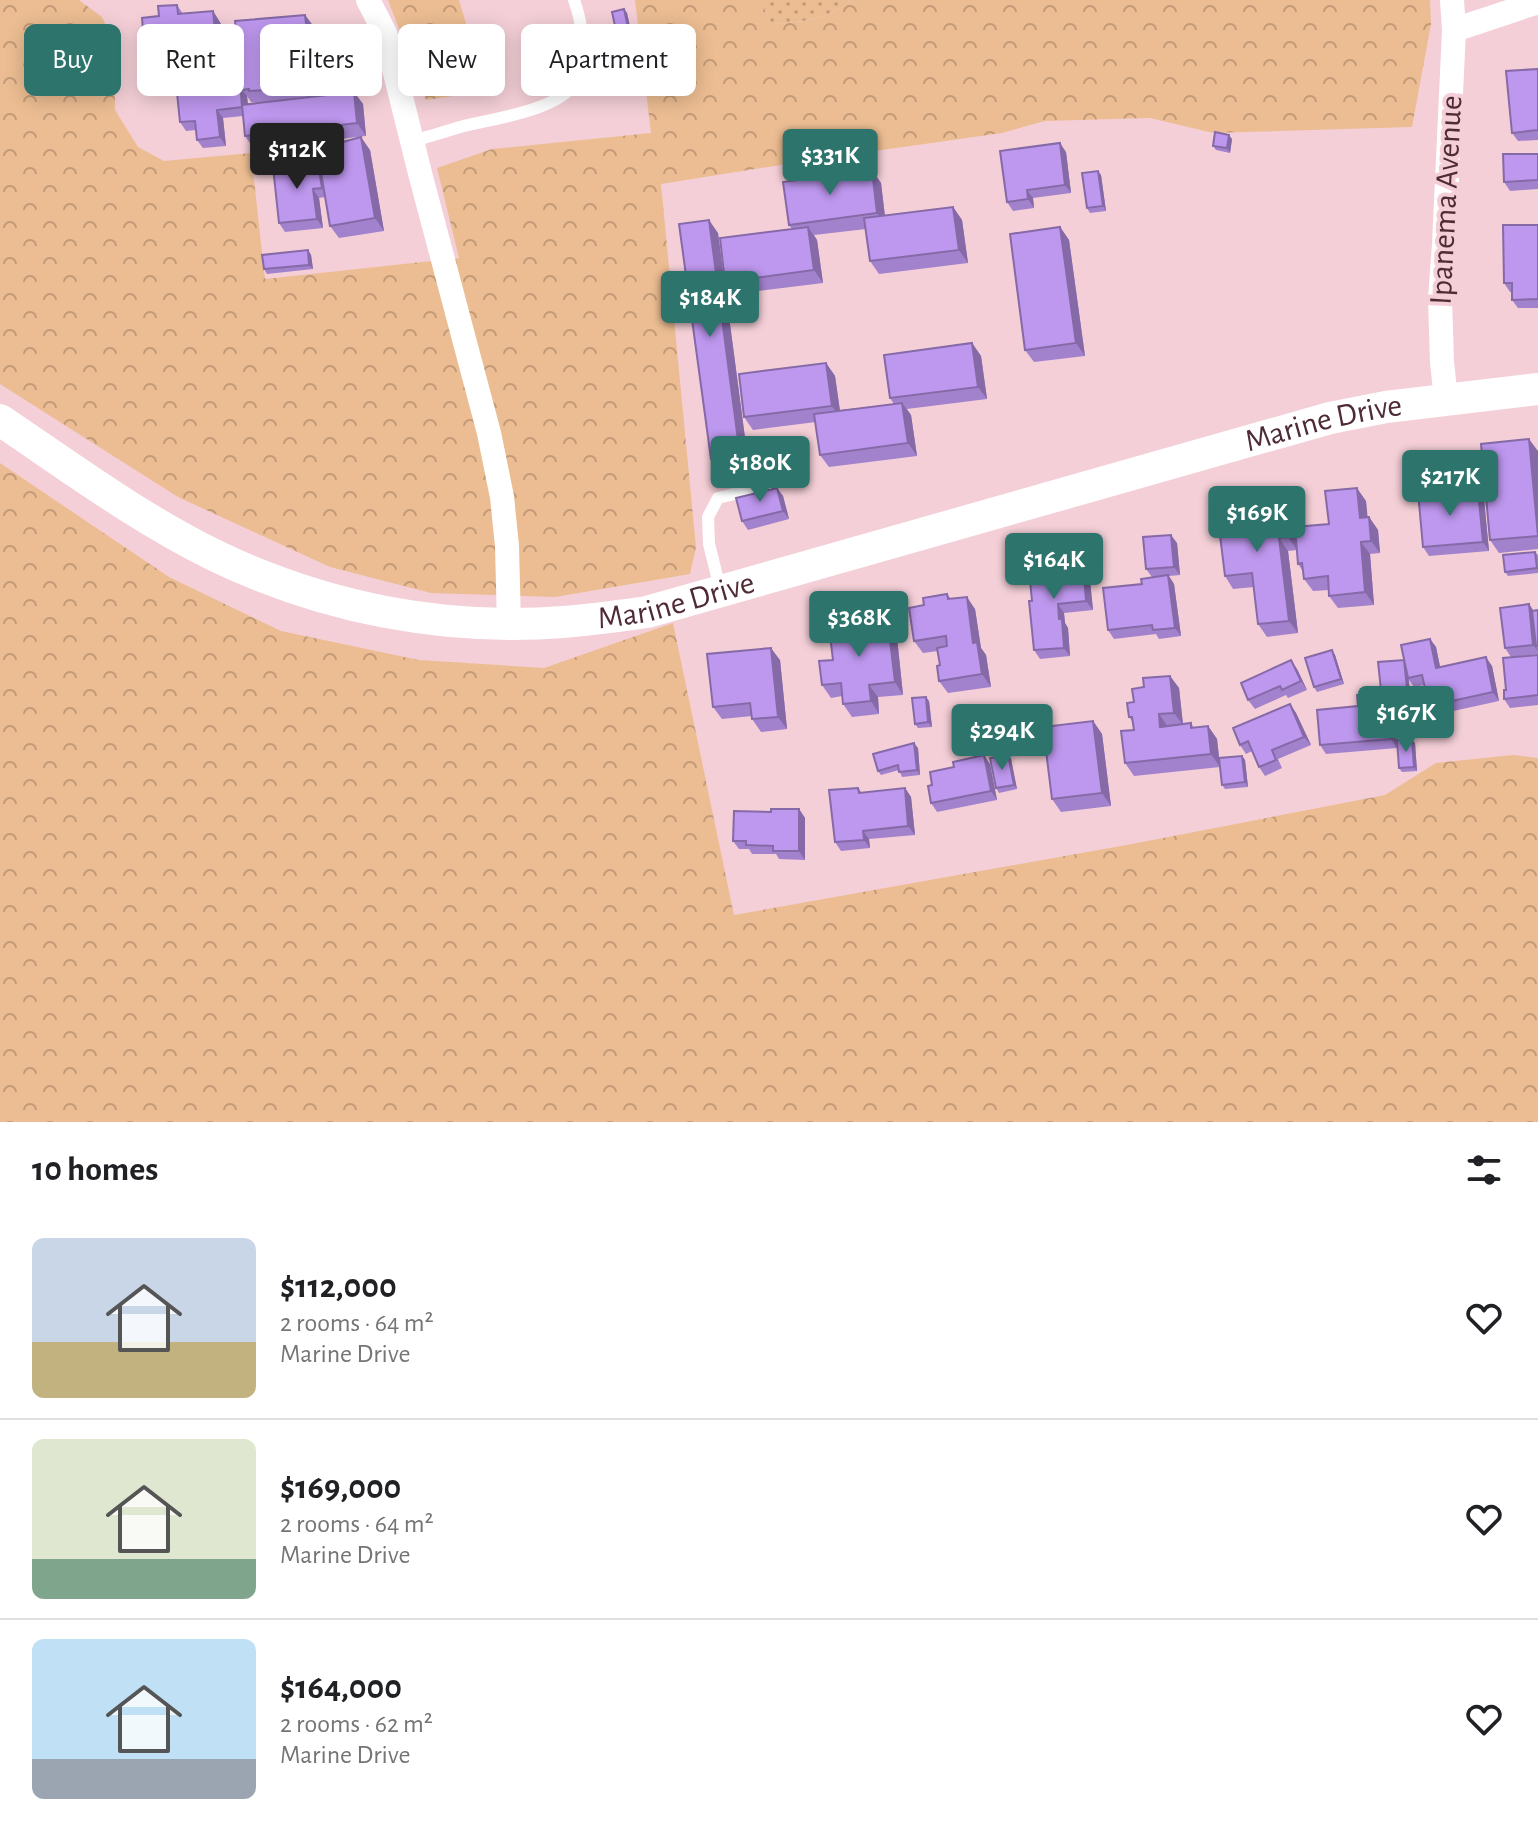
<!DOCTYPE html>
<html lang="en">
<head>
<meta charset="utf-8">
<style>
	:root { --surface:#fff; --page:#f2f2f2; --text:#202124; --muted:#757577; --line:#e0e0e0; --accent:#2d746c }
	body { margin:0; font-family:"Alegreya Sans",sans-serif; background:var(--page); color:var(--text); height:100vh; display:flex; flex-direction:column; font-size:30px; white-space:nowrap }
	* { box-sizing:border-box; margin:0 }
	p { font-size:26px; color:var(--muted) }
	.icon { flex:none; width:44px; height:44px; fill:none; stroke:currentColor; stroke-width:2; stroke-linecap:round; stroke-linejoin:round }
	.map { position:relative; height:1122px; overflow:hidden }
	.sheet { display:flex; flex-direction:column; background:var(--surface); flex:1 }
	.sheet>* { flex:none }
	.banner { position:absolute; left:24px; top:24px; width:800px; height:72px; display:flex; gap:16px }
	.price { position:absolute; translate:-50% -68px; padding:0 18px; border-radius:8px; background:var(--accent); color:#fff; font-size:26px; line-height:52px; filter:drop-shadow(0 2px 4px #0008) }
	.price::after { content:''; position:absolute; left:50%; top:48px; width:24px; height:18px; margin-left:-12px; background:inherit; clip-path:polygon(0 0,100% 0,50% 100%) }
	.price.on { background:#222; color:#fff }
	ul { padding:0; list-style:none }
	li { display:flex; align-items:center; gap:24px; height:200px; padding:0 32px }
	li+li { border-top:2px solid var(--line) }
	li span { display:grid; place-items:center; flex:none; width:224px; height:160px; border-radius:12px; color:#555 }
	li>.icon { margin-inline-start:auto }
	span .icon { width:96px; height:96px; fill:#fffc; stroke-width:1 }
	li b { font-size:34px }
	h2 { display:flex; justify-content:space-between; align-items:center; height:96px; padding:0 32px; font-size:34px }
	.pill { padding:0 28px; border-radius:12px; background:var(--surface); box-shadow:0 4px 20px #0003; font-size:28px; line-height:72px }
	.pill.on { background:var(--accent); color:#fff }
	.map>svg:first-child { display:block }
	.grass { fill:url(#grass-dots) }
	.forest { fill:url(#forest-crowns) }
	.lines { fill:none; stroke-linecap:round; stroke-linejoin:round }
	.service { stroke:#fff; stroke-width:12 }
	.minor { stroke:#fff; stroke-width:24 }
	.tertiary { stroke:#fff; stroke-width:32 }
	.wall { fill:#a382cd; fill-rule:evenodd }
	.shaded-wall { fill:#856aa7 }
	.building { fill:#be97ee; stroke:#856aa7; stroke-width:2 }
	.labels { text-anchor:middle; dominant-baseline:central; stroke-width:8; stroke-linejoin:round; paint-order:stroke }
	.street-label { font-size:32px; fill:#4f2c35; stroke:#f4cfd7 }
</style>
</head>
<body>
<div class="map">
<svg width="1538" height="1122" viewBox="0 0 1538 1122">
	<defs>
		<pattern id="grass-dots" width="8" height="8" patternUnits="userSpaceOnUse" patternTransform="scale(2)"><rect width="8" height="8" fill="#ecbd92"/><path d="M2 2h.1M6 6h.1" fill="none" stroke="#c29a78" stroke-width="1.8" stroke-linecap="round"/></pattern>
		<pattern id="forest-crowns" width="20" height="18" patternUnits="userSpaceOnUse" patternTransform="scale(2)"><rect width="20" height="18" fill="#ecbd92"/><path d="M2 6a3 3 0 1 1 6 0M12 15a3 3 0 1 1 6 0" fill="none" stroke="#c29a78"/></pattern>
	</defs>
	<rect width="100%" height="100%" fill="#f4cfd7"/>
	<!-- grass -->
	<path class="grass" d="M763,0H850C835,18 793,24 771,24L763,5Z"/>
	<!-- forest -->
	<path class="forest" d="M0,0H79L102,17L114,44L115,110L138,147L164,161L251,153L265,279L459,258L437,168L492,149L651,133L635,0H763V5L771,24C794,24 835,18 850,0H1430L1431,24L1412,127L1213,133L1150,118L1045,121L1002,133L818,159L661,184L696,547L690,574L555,597L431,593L330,567L178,497L0,384Z
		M388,0H459L486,91L426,100Z
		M0,463L169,577L281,631L419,660L544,668L673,623L734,915L1132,844L1385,795L1436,763L1513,755L1538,758V1122H0Z"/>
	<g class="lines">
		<!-- service -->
		<path class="service" d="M412,141C428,137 444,132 460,127C493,118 560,112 578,79C589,60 581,19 574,0
			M720,588L709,544L708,517L718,498L774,484"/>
		<!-- minor -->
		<path class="minor" d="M368,0L385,33L421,177L489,433L502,497L507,546L509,624
			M1454,30L1538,2
			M1446,399L1442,362L1440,299L1444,244L1454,30L1452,0"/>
		<!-- tertiary -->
		<path class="tertiary" id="s1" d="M0,420C70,467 140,519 216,556C324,608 443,631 563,622C591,620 619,616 647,612L1330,418L1386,407L1538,389"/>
	</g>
	<!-- wall -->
	<path class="wall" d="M177,5L183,14L213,11L221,24L227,73L155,80L146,68L159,16Z
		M624,9L627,13L632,36L620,39L617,35Z
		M305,15L314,27L317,65H314L318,96L354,92L363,104L366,136L254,149L245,136L243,116L223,118L226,146L203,148L197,140L196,130L186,131L180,122L242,83ZM247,96L251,102L257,103L248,104Z
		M344,58L347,71L331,75L328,71Z
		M1538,69V140L1518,141L1512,133Z
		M1232,139L1230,153L1216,150L1213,146Z
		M370,150L384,231L339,238L330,226L325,197L319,198L323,228L285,232L279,223L318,162Z
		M1066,152L1071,193L1033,198L1034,208L1013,211L1007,202Z
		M1538,154V189L1510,191L1504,182Z
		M872,170L881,183L885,216L953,207L962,220L968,263L879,274L870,261L866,229L814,235L817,240L823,283L734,294L725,282L792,229L789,225Z
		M1101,175L1106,211L1090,213L1087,208Z
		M1538,225V308H1518L1512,300V292H1510L1504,283Z
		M1060,227L1069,240L1085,356L1034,362L1025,350Z
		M718,233L749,468L720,472L711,459Z
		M308,250L311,255L313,269L267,274L264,269Z
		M972,343L981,356L987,399L907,409L911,415L917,456L829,467L820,455L816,422L753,430L744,417L826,363L835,376L840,410L894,404L890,398Z
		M1538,451V549L1499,553L1490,540Z
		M777,488L783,496L789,519L748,530L742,521Z
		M1461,492L1484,499L1489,551L1429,556L1423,547Z
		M1262,501L1269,511L1285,509L1294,521L1296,545L1366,501L1367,517H1369L1378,530L1380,553L1370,554L1374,605L1338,608L1329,596V590L1313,591L1304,579L1303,571L1298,564L1297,550L1288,551L1298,633L1267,637L1258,624L1254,587L1233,589L1225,576L1221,518Z
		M1177,543L1180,575L1169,576L1174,584L1181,636L1159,639L1156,634L1114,639L1108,630L1142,584L1152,577L1146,569Z
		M1535,552L1538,555V573L1508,576L1505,572Z
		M1089,571L1093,610L1064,613L1065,623L1068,628L1070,656L1040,659L1034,650L1032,601Z
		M947,594L951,599L975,609L981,648L986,655L991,687L948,693L939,681L940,665L938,651L923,653L914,641L924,605Z
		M1529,604L1533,611L1538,610V654L1511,657L1505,648Z
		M887,615L896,628L903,695L878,697L879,714L852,717L843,704L842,696L831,698L822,685L833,660L861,624Z
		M1430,639L1436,647L1440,667L1492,666L1499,701L1435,715L1429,706L1424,685L1414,687L1409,680L1410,693L1388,694L1393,701L1397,748L1326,754L1320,745L1358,706L1382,693L1381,690L1404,660Z
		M1332,650L1335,655L1344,684L1317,692L1314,687Z
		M1538,655V705L1510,708L1504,699L1506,690Z
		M780,660L787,729L761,732L752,719V716L722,719L713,707Z
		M1297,669L1307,690L1288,698L1286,695L1255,709L1248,700Z
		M1170,676L1179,688L1183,724L1191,723L1194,728L1208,726L1217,739L1220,765L1242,756L1245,760L1248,787L1225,789L1222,785L1220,767L1134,776L1125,763L1134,730L1133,722L1129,717L1134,702L1144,687Z
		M929,701L932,727L918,728L915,724Z
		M1290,704L1296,713L1311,745L1278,759L1282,768L1265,776L1259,767L1252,751L1246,754L1240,745Z
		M1093,721L1102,734L1111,806L1061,812L1052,799Z
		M1415,743L1417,771L1402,772L1399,768Z
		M918,748L920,775L902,777L899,770L881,775L878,771Z
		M1008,755L1011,759L1017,789L999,793L996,788Z
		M990,764L997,800L937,812L931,803Z
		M858,788L862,793L905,788L911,797L915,835L869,839L870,848L841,851L835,842Z
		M799,809L805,818V860L779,859L776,854H752L749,849H739L733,841L771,812Z"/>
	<!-- shaded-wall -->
	<path class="shaded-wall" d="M624,9L627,13L632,36L629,32Z
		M213,11L221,24L227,73L218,60Z
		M305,15L314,27L317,65L309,52Z
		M306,52L314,65L318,96L309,83Z
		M240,81L246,89L242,90L247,96L249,116L243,107Z
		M303,84L312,97L313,105L304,93Z
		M354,92L363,104L366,136L357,123Z
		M217,110L223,118L226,146L220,137Z
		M1229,135L1232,139L1230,153L1227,148Z
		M361,137L370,150L384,231L375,218Z
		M1060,143L1066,152L1071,193L1065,185Z
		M872,170L881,183L886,226L877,213Z
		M1098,171L1101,175L1106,211L1103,206Z
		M313,189L319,198L323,228L317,219Z
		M1027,190L1033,198L1034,208L1028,199Z
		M953,207L962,220L968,263L959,250Z
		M709,220L718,233L749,468L740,455Z
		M808,227L817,240L823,283L814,270Z
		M1060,227L1069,240L1085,356L1076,343Z
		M308,250L311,255L313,269L309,265Z
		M972,343L981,356L987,399L978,387Z
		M826,363L835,376L841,419L832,406Z
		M902,403L911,415L917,456L908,443Z
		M1529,439L1538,451V533Z
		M777,488L783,496L789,519L783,511Z
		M1357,488L1366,501L1369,531L1360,518Z
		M1478,491L1484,499L1489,551L1483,542Z
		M1262,501L1271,514L1264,511Z
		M1285,509L1294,521L1297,550L1288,537Z
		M1369,517L1378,530L1380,553L1371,541Z
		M1171,535L1177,543L1180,575L1174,567Z
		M1279,538L1288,551L1298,633L1289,621Z
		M1361,542L1370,554L1374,605L1365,592Z
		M1083,562L1089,571L1093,610L1086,601Z
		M1168,575L1174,584L1181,636L1175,628Z
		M967,597L975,609L981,648L986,655L991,687L982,674L973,643Z
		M1058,604L1064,613L1065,623L1068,628L1070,656L1064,648Z
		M1529,604L1535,613L1536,646L1538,651L1533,645Z
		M887,615L896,628L903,695L895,682Z
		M1430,639L1436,647L1442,676L1436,668Z
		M771,648L780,660L787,729L778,717Z
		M1332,650L1335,655L1344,684L1341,679Z
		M1486,657L1492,666L1499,701L1493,692Z
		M1291,660L1297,669L1307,690L1301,681Z
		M1404,660L1407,664L1410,693L1407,688Z
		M1170,676L1179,688L1183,725L1174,713Z
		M869,685L878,697L879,714L871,701Z
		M1387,693L1393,701L1397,748L1391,739Z
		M926,697L929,701L932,727L928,722Z
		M1290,704L1296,713L1311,745L1304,737Z
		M1159,714L1168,727H1160Z
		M1093,721L1102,734L1111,806L1102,793Z
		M1208,726L1217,739L1220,767L1211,754Z
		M1412,739L1415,743L1417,771L1414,767Z
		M914,743L918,748L920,775L917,770Z
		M984,755L990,764L997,800L991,791Z
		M1008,755L1011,759L1017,789L1014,785Z
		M1242,756L1245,760L1248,787L1245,782Z
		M905,788L911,797L915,835L908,826Z
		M799,809L805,818V860L799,851Z
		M863,831L869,839L870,848L864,840Z"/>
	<!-- building -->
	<path class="building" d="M177,5L178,14L213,11L218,60L146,68L142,18L159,16L158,6Z
		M624,9L629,32L617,35L612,12Z
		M305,15L309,52H306L309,83L303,84L304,93L284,95L283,89L249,91V89L242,90L235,21Z
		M341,54L344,66L328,71L324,59Z
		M1538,69V130L1512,133L1506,71Z
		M240,81L242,107L217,110L220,137L197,140L195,121L180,122L177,93L192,92L191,85Z
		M354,92L357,123L245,136L242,105Z
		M1215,132L1229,135L1227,148L1213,146Z
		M361,137L375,218L330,226L317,149Z
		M1060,143L1065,185L1027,190L1028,199L1007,202L1000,151Z
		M1503,154H1538V180L1504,182Z
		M318,162L322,188L313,189L317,219L279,223L273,167Z
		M872,170L877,213L789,225L783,182Z
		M1098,171L1103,206L1087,208L1082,173Z
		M953,207L959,250L870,261L864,218Z
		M709,220L740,455L711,459L679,224Z
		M1503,225H1538V299L1512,300V283H1504Z
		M808,227L814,270L725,282L720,238Z
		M1060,227L1076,343L1025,350L1010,234Z
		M308,250L309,265L264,269L262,255Z
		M972,343L978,387L890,398L884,355Z
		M826,363L832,406L744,417L739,374Z
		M902,403L908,443L820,455L814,414Z
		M1529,439L1538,536L1490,540L1481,444Z
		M777,488L783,511L742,521L736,498Z
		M1357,488L1360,518L1369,517L1371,541L1361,542L1365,592L1329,596L1328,576L1304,579L1302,563L1298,564L1295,527L1329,524L1325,491Z
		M1459,489V492L1478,491L1483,542L1423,547L1418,492Z
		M1262,501L1264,511L1285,509L1288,537L1279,538L1289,621L1258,624L1252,573L1225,576L1218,519L1221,518L1220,505Z
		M1171,535L1174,567L1146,569L1143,537Z
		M1535,552L1537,568L1505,572L1503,555Z
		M1083,562L1086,601L1058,604L1059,619H1062L1064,648L1034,650L1029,601H1032L1029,570L1054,568L1053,565Z
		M1168,575L1175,628L1153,630L1152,625L1108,630L1103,588L1142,584L1141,579Z
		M947,594L948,599L967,597L973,643L977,642L982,674L939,681L937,666L940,665L937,648L947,646L946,636L914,641L909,608L924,605L923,598Z
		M1529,604L1533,645L1505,648L1500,608Z
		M1538,610V646H1536L1532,611Z
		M887,615L895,682L869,685L871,701L843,704L841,683L822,685L819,661L833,660L829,627L861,624L860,618Z
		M1430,639L1436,668L1486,657L1493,692L1429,706L1422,675L1408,678L1401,645Z
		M771,648L778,717L752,719L750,703L713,707L707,654Z
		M1332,650L1341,679L1314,687L1305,658Z
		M1538,655V695L1504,699V690H1506L1503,658Z
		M1291,660L1301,681L1282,690L1280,686L1248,700L1241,683Z
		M1404,660L1407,688L1381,690L1378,662Z
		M1170,676L1174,713L1159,714L1160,727L1191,723V728L1208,726L1211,754L1125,763L1121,731L1134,730L1132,717H1129L1127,703L1134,702L1132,689L1144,687L1143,678Z
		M1387,693L1391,739L1320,745L1317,710L1358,706L1357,695Z
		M926,697L928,722L915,724L912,698Z
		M1290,704L1304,737L1272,750L1276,760L1259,767L1248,741L1240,745L1233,728Z
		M1093,721L1102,793L1052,799L1043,727Z
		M1412,739L1414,767L1399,768L1397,740Z
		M914,743L917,770L899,772L898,765L878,771L873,754Z
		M984,755L991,791L931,803L928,786L932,785L930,772L954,767L953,762Z
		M1008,755L1014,785L996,788L990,758Z
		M1242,756L1245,782L1222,785L1219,758Z
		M858,788L859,793L905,788L908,826L863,831L864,840L835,842L829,790Z
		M771,809H799V851H773V846L746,845V841H733L734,811L771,812Z"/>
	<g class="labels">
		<!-- street labels -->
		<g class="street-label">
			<text transform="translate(1446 200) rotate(-87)">Ipanema Avenue</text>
			<text stroke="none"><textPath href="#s1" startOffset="1400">Marine Drive</textPath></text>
			<text stroke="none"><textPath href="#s1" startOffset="728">Marine Drive</textPath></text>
		</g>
	</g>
</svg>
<b class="price on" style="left:297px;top:191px">$112K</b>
<b class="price" style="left:830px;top:197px">$331K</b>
<b class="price" style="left:710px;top:339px">$184K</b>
<b class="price" style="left:760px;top:504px">$180K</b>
<b class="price" style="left:1450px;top:518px">$217K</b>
<b class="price" style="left:1257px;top:554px">$169K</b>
<b class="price" style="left:1054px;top:601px">$164K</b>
<b class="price" style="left:859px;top:659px">$368K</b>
<b class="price" style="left:1406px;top:754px">$167K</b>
<b class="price" style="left:1002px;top:772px">$294K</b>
<div class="banner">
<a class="pill on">Buy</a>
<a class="pill">Rent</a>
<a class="pill">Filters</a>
<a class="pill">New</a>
<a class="pill">Apartment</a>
</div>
</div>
<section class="sheet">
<h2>10 homes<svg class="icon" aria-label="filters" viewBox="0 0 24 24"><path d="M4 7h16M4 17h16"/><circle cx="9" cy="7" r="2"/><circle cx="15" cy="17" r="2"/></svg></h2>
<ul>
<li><span style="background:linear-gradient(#c9d6e8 65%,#c2b280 0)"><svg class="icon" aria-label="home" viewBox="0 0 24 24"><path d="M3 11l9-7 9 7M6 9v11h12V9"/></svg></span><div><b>$112,000</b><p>2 rooms · 64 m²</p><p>Marine Drive</p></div><svg class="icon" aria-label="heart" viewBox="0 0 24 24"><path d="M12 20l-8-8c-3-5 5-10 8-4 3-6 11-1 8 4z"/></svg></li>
<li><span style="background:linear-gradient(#dfe7d0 75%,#7fa58c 0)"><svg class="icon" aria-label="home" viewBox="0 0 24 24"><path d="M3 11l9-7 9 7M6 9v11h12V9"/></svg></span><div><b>$169,000</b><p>2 rooms · 64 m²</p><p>Marine Drive</p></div><svg class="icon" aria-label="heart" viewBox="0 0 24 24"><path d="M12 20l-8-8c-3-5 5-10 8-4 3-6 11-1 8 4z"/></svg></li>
<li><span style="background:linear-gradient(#bfe0f5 75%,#9aa5b1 0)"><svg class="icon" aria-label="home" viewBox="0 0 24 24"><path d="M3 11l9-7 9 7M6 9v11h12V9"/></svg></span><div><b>$164,000</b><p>2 rooms · 62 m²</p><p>Marine Drive</p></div><svg class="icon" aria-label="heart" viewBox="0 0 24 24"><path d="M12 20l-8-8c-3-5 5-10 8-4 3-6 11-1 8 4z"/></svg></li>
</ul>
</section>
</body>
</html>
